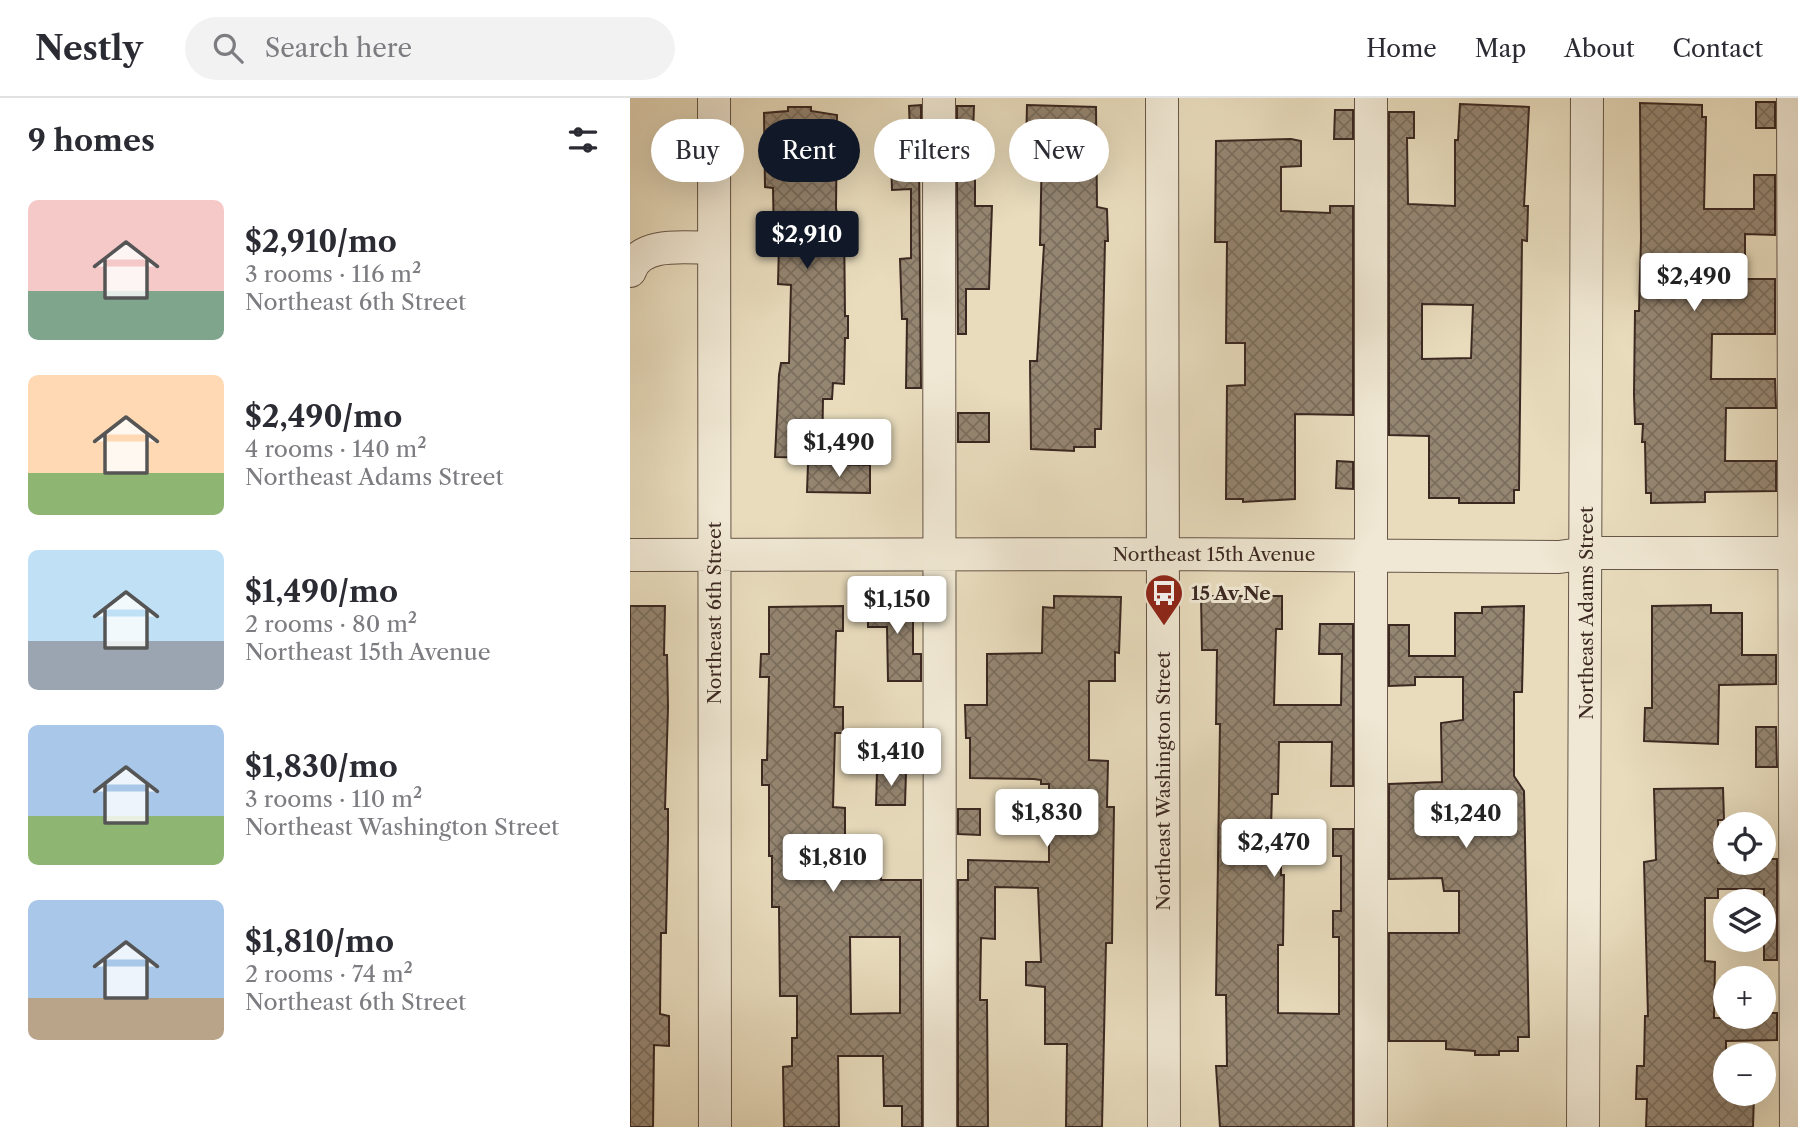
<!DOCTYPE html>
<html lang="en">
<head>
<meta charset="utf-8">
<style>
	:root { --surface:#fff; --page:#f2f2f3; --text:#2b2b33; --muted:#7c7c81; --line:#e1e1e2; --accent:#111827 }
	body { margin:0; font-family:"Libre Caslon Text",serif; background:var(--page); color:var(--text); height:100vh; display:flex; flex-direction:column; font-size:26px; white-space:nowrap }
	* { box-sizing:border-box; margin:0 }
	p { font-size:23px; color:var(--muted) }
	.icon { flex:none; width:38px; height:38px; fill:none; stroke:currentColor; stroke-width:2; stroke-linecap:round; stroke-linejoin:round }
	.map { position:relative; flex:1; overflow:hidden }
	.details { display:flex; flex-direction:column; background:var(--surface); width:630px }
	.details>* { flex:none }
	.top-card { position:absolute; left:21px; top:21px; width:665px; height:63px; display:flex; gap:14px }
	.tools { position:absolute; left:1083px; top:714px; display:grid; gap:14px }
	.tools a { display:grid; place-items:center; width:63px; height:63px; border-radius:50%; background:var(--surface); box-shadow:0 7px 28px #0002; font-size:35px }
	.price { position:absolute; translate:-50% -60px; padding:0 16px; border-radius:7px; background:#fff; color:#222; font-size:23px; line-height:46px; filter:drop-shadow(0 2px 4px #0008) }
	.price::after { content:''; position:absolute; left:50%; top:42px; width:21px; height:16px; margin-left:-10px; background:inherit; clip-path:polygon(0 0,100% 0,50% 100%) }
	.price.active { background:var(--accent); color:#fff }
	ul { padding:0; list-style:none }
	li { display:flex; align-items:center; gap:21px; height:175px; padding:0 28px }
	li span { display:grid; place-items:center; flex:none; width:196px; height:140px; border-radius:10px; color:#555 }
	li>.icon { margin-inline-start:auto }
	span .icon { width:84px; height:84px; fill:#fffc; stroke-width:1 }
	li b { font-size:30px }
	h2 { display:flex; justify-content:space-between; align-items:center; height:84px; padding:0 28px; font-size:30px }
	.tag { padding:0 24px; border-radius:32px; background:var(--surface); box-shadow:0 7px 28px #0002; font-size:24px; line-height:63px }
	.tag.active { background:var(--accent); color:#fff }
	header { display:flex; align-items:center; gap:42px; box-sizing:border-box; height:98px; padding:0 35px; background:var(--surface); border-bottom:2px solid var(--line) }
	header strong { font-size:33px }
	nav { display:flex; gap:38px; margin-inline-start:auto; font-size:24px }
	.search { width:490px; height:63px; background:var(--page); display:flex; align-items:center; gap:18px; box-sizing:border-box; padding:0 24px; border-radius:38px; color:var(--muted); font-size:26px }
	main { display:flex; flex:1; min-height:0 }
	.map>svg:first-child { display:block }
	.building { fill:url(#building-cross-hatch); stroke:#3b2821; stroke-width:2; fill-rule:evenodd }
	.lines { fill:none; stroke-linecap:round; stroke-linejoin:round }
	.minor-casing { stroke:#665548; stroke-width:34 }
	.minor { stroke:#f0e8d4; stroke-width:32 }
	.labels { text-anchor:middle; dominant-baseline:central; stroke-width:6; stroke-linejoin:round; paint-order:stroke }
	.street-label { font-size:19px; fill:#3b2821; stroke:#f0e8d4 }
	.poi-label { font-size:19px; font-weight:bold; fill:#3b2821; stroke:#f0e8d4; text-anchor:start }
</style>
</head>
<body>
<header>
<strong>Nestly</strong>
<div class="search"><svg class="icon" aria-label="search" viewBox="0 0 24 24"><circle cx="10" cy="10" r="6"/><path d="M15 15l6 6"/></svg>Search here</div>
<nav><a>Home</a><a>Map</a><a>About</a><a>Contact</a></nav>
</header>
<main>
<section class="details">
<h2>9 homes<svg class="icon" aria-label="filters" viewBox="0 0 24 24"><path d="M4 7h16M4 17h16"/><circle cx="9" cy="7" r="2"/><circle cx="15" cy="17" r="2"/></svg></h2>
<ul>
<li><span style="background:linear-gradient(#f6c9c9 65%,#7fa58c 0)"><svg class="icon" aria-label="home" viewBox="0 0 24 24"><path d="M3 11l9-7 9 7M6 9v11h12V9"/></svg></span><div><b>$2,910/mo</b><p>3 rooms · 116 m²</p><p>Northeast 6th Street</p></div></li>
<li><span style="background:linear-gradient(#ffd9b3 70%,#8fb573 0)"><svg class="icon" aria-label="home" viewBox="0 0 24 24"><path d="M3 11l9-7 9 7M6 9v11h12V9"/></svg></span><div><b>$2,490/mo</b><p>4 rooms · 140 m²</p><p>Northeast Adams Street</p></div></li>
<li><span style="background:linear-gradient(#bfe0f5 65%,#9aa5b1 0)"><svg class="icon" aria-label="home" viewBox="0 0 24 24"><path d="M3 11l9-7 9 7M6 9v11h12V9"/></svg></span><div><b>$1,490/mo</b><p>2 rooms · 80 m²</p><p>Northeast 15th Avenue</p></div></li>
<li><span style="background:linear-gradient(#a9c7e8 65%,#8fb573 0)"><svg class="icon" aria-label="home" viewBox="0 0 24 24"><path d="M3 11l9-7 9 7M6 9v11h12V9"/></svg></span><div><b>$1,830/mo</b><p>3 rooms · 110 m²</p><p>Northeast Washington Street</p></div></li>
<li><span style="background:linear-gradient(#a9c7e8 70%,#b9a48a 0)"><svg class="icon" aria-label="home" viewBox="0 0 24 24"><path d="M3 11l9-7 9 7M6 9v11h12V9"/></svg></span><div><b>$1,810/mo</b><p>2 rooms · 74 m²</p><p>Northeast 6th Street</p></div></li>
</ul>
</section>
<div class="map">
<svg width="1168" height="1029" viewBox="0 0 1168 1029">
	<defs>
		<pattern id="building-cross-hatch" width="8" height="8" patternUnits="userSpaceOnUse" patternTransform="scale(1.75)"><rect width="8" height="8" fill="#958672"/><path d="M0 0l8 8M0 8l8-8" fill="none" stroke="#7b6e5d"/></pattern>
	</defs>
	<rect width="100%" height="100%" fill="#e8dcbd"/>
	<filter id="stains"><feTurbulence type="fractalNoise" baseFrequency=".00286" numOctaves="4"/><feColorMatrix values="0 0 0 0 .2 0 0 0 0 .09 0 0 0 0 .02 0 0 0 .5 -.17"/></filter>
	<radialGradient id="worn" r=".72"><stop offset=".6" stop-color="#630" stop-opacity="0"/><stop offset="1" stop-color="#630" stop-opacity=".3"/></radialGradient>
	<!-- building -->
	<path class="building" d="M1126,4H1145V30H1126Z
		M1010,5L1072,7V19H1076L1074,111H1124V77H1145V137L1115,136V181H1145V236H1082L1081,281H1145L1146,310H1096L1095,363H1146V393L1075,394V404L1021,405V395H1016L1015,344H1012L1013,326H1005L1004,296L1005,213H1009L1011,140Z
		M830,6L899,9L894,108H898L897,143L892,142L889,392H884V405H829V400H799V338L759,337V14H784V40H777L778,106L825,108V42H828ZM792,206L843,207L841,260L792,261Z
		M291,7V34H280L279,8Z
		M397,7L466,9L467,109L477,111L478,143H475L471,331H465V349H444V353L401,351L400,263H407L414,147H410L412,50H396Z
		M327,8H344L343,35H327Z
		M158,9H181V13L207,17L206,110L208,122H214L215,218H218V240H215L214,286L203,285L202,301H193L192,360L145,359L149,277L151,265H159L161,187L148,186L149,146H144L143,90L135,89L134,15L158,13Z
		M705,12H723V41H704Z
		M661,41L671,43V68L651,69V113L700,115V108H723V317L665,316V401L613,404V401H596L597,288L615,287V245H596L597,144H585L586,43Z
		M289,58L291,290H276L277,221H272L270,161L281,160V91L262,92L261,59Z
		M327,79H345V108H362L359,191H336V236H328Z
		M328,315H359V344H328Z
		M707,363L723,364V391L706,390Z
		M178,366L240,367V395L177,394Z
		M424,498L491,499L489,555L485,554V583H459V662L478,663L477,709H484L482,845H476L472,1029H436L437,946H415V889L396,887V864H411L408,790L365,789V841L351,840L350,902H357L358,1029H328V782H338V762L419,764V686H411V682L404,681L340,680V640H336L335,607H357V556L412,555L413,509L424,510Z
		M571,498H652V531H646L644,607H711L712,556H689L690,526H723V688H701L702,644H649L648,696H642L640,766H651V777H654L653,847H648V915L709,916V839H703V813H711V758H703V731H723V1029H590L586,968H597L596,897H586L590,626H586L587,552H572Z
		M238,499H283V556H291V583H258L257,529H238Z
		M1081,507V515H1112V557H1146V586L1089,587L1088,646L1014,643L1015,610H1022V508Z
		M0,508H35L34,557H37L38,609L35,711H38V740L36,835H31L30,916L39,918V948L24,947L23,1029H0Z
		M213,508V533H206L204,609H213V635H205L203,709L215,710V767H250L251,782H291L292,1029H272V1008H254L253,958H208L209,1029H154L153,969L162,968V940H167V898H150L149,809H142V758H139V687H132V662H137L139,579H130L131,556H139V509ZM220,839H270V915L221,916Z
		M894,508L892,594H884V678L894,693L899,939H888V953H869V957H845V953L816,951V943H759V835H829V793H814L812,780L759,781V686L812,684L811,625L833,622V579H785V587L759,588V527H779V558H825V515H852V509Z
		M1126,629H1146L1147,669H1126Z
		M258,631H291V658H258Z
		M247,673L276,674L275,707H246Z
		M1093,690L1094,722H1088V765H1134V761H1147V862H1134V791H1088V800H1075V863L1085,864L1084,920H1129L1134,919V915H1147V942L1096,943V996H1124L1123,1029H1016L1017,1001H1006L1007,968H1014L1015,918H1018L1014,764L1026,762L1024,691Z
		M328,711H350V737L328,736Z"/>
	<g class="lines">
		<defs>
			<path id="minor" d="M84,0L85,1029
				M309,0L310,1029
				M532,0L534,1029
				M741,0V1029
				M1163,0L1166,1029
				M0,173C10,142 58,150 84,150
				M0,457L532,456L929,459L957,455H1168
				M953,1029L957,0"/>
		</defs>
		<!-- minor casing -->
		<use href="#minor" class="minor-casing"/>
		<!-- minor -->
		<use href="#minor" class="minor"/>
	</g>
	<!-- icons -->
	<defs>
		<symbol id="bus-pin" viewBox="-11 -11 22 30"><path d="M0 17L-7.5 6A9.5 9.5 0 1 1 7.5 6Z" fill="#8f2418" stroke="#f0e8d4"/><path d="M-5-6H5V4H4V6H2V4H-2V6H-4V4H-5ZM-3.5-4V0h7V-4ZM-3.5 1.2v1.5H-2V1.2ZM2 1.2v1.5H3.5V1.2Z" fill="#fff"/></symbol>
	</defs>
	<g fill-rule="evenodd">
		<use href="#bus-pin" x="512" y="473" width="44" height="60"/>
	</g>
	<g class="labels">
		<!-- street labels -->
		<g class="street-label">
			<text x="584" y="456">Northeast 15th Avenue</text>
			<text transform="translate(84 515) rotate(-90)">Northeast 6th Street</text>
			<text transform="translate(956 515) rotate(-90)">Northeast Adams Street</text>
			<text transform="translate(533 683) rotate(-90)">Northeast Washington Street</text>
		</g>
		<!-- poi labels -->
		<g class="poi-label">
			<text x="561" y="495">15 Av Ne</text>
		</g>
	</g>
	<rect width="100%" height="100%" filter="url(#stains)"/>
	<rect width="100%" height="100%" fill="url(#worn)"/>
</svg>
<div class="tools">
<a><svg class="icon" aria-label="locate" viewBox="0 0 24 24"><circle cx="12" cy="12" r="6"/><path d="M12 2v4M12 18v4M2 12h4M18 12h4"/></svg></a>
<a><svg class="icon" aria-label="layers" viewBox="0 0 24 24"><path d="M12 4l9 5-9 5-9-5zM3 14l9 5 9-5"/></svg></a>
<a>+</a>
<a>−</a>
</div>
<b class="price active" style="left:177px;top:173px">$2,910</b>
<b class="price" style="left:1064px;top:215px">$2,490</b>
<b class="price" style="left:209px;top:381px">$1,490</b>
<b class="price" style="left:267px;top:538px">$1,150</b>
<b class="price" style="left:261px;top:690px">$1,410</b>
<b class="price" style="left:417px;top:751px">$1,830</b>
<b class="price" style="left:836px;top:752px">$1,240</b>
<b class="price" style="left:644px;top:781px">$2,470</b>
<b class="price" style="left:203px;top:796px">$1,810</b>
<div class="top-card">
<a class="tag">Buy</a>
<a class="tag active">Rent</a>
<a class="tag">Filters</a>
<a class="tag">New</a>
</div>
</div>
</main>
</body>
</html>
